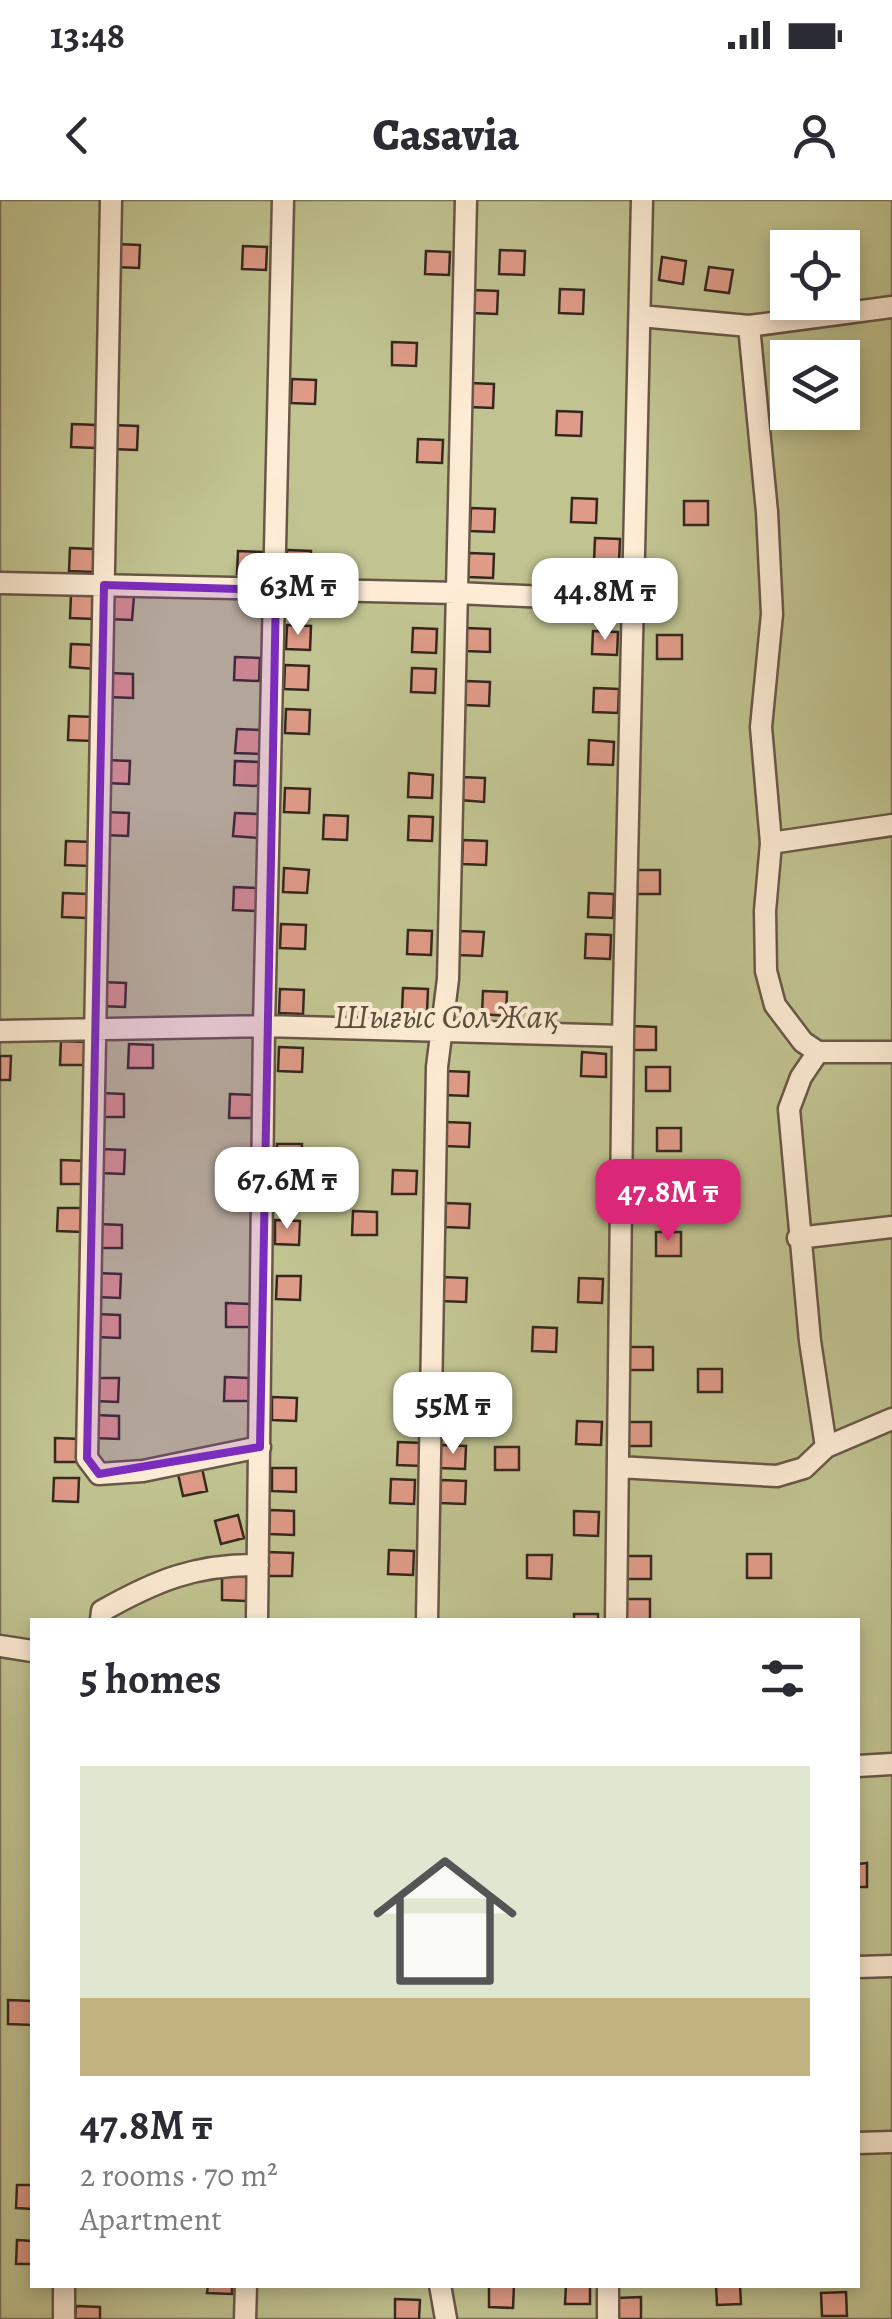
<!DOCTYPE html>
<html lang="en">
<head>
<meta charset="utf-8">
<style>
	:root { --surface:#fff; --page:#f7f7f7; --text:#2b2b33; --muted:#7c7c81; --accent:#db2777 }
	body { margin:0; font-family:Alegreya,serif; background:var(--page); color:var(--text); height:100vh; display:flex; flex-direction:column; font-size:38px; white-space:nowrap }
	* { box-sizing:border-box; margin:0 }
	p { font-size:32px; color:var(--muted) }
	.icon { flex:none; width:55px; height:55px; fill:none; stroke:currentColor; stroke-width:2; stroke-linecap:round; stroke-linejoin:round }
	.map { position:relative; flex:1; overflow:hidden }
	.sheet { position:absolute; left:30px; top:1418px; width:830px; height:670px; display:flex; flex-direction:column; background:var(--surface); border-radius:0px; box-shadow:0 5px 15px #0003 }
	.sheet>* { flex:none }
	.fabs { position:absolute; left:770px; top:30px; display:grid; gap:20px }
	.fabs a { display:grid; place-items:center; width:90px; height:90px; border-radius:0px; background:var(--surface); box-shadow:0 5px 15px #0003; font-size:50px }
	.price { position:absolute; translate:-50% -85px; padding:0 22px; border-radius:20px; background:#fff; color:#222; font-size:32px; line-height:65px; filter:drop-shadow(0 2px 5px #0008) }
	.price::after { content:''; position:absolute; left:50%; top:60px; width:30px; height:22px; margin-left:-15px; background:inherit; clip-path:polygon(0 0,100% 0,50% 100%) }
	.price.on { background:var(--accent); color:#fff }
	ul { padding:0; list-style:none }
	li { display:grid; align-content:center; gap:20px; height:530px; padding:0 50px }
	li span { display:grid; place-items:center; height:310px; border-radius:0px; color:#555 }
	li>.icon { margin-inline-start:auto }
	span .icon { width:180px; height:180px; fill:#fffc; stroke-width:1 }
	li b { font-size:42px }
	h2 { display:flex; justify-content:space-between; align-items:center; height:120px; padding:0 50px; font-size:42px }
	.status { display:flex; justify-content:space-between; align-items:center; height:70px; padding:0 50px; background:var(--surface); direction:ltr }
	.status svg { height:28px; fill:currentColor }
	header { display:flex; justify-content:space-between; align-items:center; height:130px; padding:0 50px; background:var(--surface); font-size:45px; font-weight:800 }
	.map>svg:first-child { display:block }
	.green { fill:#c1c491; stroke:#7c7658; stroke-width:2.5; fill-rule:evenodd }
	.building { fill:#df9b87; stroke:#36281f; stroke-width:2.5 }
	.lines { fill:none; stroke-linecap:round; stroke-linejoin:round }
	.minor-casing { stroke:#685747; stroke-width:25 }
	.minor { stroke:#feedd6; stroke-width:20 }
	.marked { fill:#7b2cbf; fill-opacity:0.2; stroke:#7b2cbf; stroke-width:8; stroke-linejoin:round }
	.labels { text-anchor:middle; dominant-baseline:central; stroke-width:8; stroke-linejoin:round; paint-order:stroke }
	.park-label { font-size:35px; font-style:italic; fill:#594f3c; stroke:#feedd6 }
</style>
</head>
<body>
<div class="status"><b>13:48</b><svg viewBox="0 0 49 12"><path d="M0 12V9h3v3zM5 12V6h3v6zM10 12V3h3v9zM15 12V0h3v12zM26 1h20v11H26zM47 4h2v5h-2z"/></svg></div>
<header><svg class="icon" aria-label="back" viewBox="0 0 24 24"><path d="M15 5l-7 7 7 7"/></svg>Casavia<svg class="icon" aria-label="person" viewBox="0 0 24 24"><circle cx="12" cy="8" r="4"/><path d="M4 21q1-7 8-7t8 7"/></svg></header>
<div class="map">
<svg width="892" height="2119" viewBox="0 0 892 2119">
	<rect width="100%" height="100%" fill="#fde4c0"/>
	<filter id="stains"><feTurbulence type="fractalNoise" baseFrequency=".002" numOctaves="4"/><feColorMatrix values="0 0 0 0 .2 0 0 0 0 .09 0 0 0 0 .02 0 0 0 .5 -.17"/></filter>
	<radialGradient id="worn" r=".72"><stop offset=".6" stop-color="#630" stop-opacity="0"/><stop offset="1" stop-color="#630" stop-opacity=".3"/></radialGradient>
	<!-- green -->
	<path class="green" d="M0,0H892V2119H0ZM788,48H842V102H788ZM788,158H842V212H788ZM32,1420H858V2085H32Z"/>
	<!-- building -->
	<path class="building" d="M115,44L140,45L139,68L115,67Z
		M243,46L267,47L266,70L242,69Z
		M500,50L525,51L524,75L499,74Z
		M426,51L450,52L449,75L425,74Z
		M662,57L686,61L683,84L659,80Z
		M709,67L733,70L729,93L705,90Z
		M560,89L584,90L583,114L559,113Z
		M473,90L498,91L497,114L472,113Z
		M392,142L417,143L416,166L392,165Z
		M292,179L316,180L315,204L291,203Z
		M470,183L494,184L493,208L469,207Z
		M557,211L582,212L581,236L556,235Z
		M72,224L96,225L95,248L71,247Z
		M113,225L138,226L137,250L112,249Z
		M418,239L443,240L442,263L417,262Z
		M572,298L597,299L596,323L571,322Z
		M684,301H708V325H684Z
		M471,308L495,309L494,332L470,331Z
		M595,338L620,339L619,363L594,362Z
		M70,348L94,349L93,372L69,371Z
		M287,350L311,351L310,374L286,373Z
		M238,351L263,352L262,376L237,374Z
		M469,353L494,354L493,378L468,377Z
		M71,395L95,396L94,419L70,418Z
		M109,395L134,396L132,420L108,419Z
		M287,425L311,426L310,450L286,449Z
		M413,428L437,429L436,453L412,452Z
		M466,428L490,429V452L465,451Z
		M593,431L618,432L617,455L592,454Z
		M657,435H682V459H657Z
		M71,444L95,445V469L70,467Z
		M235,457L260,458L259,481L234,480Z
		M285,465L309,466L308,490L284,489Z
		M412,468L436,469L435,493L411,492Z
		M109,473L133,474V498L108,497Z
		M466,481L490,482L489,506L465,505Z
		M594,488L619,489L618,513L593,512Z
		M286,509L310,510L309,534L285,533Z
		M69,516L94,517L93,541L68,540Z
		M237,529L261,530L260,554L235,553Z
		M589,540L614,542L613,565L588,564Z
		M106,560L130,561L129,584L105,583Z
		M235,561L259,562L258,586L234,585Z
		M409,573L433,575L432,598L408,597Z
		M461,577L485,578L484,602L460,600Z
		M285,588L310,589L309,613L284,612Z
		M105,612L129,613L128,636L104,635Z
		M235,613L259,614L258,638L233,636Z
		M324,615L348,616L347,640L323,639Z
		M409,616L433,617L432,641L408,640Z
		M463,640L487,641L486,665L462,664Z
		M66,641L91,642L90,666L65,665Z
		M284,668L309,670L307,693L283,692Z
		M636,670H660V694H636Z
		M234,687L258,688L257,711L233,710Z
		M63,693L88,694L87,718L62,717Z
		M589,693L614,694L613,718L588,717Z
		M281,724L306,725L305,749L280,748Z
		M408,730L432,731L431,755L407,754Z
		M459,731L484,732L482,756L458,755Z
		M586,734L611,735L610,759L585,758Z
		M102,782L126,783L125,807L101,806Z
		M403,788L428,789L427,813L402,812Z
		M280,789L304,790L303,814L279,813Z
		M483,791L507,792L506,816L482,814Z
		M632,826L656,827V850H632Z
		M61,841L86,842L85,865H60Z
		M129,844L153,845V868H128Z
		M279,847L303,848L302,872L278,871Z
		M582,852L606,854V877L581,876Z
		M0,856H11L10,880H0Z
		M646,867H670V891H646Z
		M445,871L469,872L468,896L444,895Z
		M100,893L124,894V917H99Z
		M230,894L254,895V918H229Z
		M446,922L470,923L469,947L445,946Z
		M657,928H681V951H657Z
		M277,944H302L301,968L276,967Z
		M100,949L125,950L124,974L99,973Z
		M61,960L86,961L85,984H61Z
		M393,970L417,971L416,994H392Z
		M446,1003L470,1004L469,1028L445,1027Z
		M58,1008H82V1032L57,1031Z
		M353,1011L377,1012V1035H352Z
		M275,1020L300,1021L299,1045L275,1044Z
		M98,1024L122,1025V1048H97Z
		M656,1032H681V1056H656Z
		M96,1073L121,1074L120,1098L96,1097Z
		M277,1076H301L300,1100L276,1099Z
		M442,1077L467,1078L466,1102L441,1101Z
		M579,1078L603,1079L602,1103L578,1102Z
		M226,1103L251,1104L250,1127H226Z
		M96,1114L120,1115V1138L95,1137Z
		M533,1127L557,1128L556,1152L532,1151Z
		M628,1147H653V1170H628Z
		M698,1169H722V1192H698Z
		M225,1177L249,1178V1201H224Z
		M94,1178H119L118,1202L94,1201Z
		M399,1185L424,1186L423,1210L399,1209Z
		M272,1197L297,1198L296,1221L272,1220Z
		M95,1215L119,1216V1239L94,1238Z
		M577,1221L602,1222L601,1245L576,1244Z
		M627,1222H651V1246H627Z
		M55,1238L80,1239L79,1262H55Z
		M398,1242L423,1243L422,1266L397,1265Z
		M441,1245L466,1246L465,1269L440,1268Z
		M495,1247H519V1270H495Z
		M202,1268L207,1291L183,1296L178,1274Z
		M272,1268H296V1292L272,1291Z
		M54,1278H79L78,1302L53,1301Z
		M391,1279L415,1280L414,1304L390,1303Z
		M441,1280L466,1281L465,1304L440,1303Z
		M270,1310L294,1311V1335L269,1334Z
		M574,1311L599,1312L598,1336L574,1335Z
		M238,1315L244,1338L221,1344L215,1321Z
		M389,1350L414,1351L413,1375L388,1374Z
		M268,1352L293,1353L292,1376H268Z
		M747,1354H771V1378H747Z
		M527,1355H552L551,1379L527,1378Z
		M627,1356H651V1379H627Z
		M222,1376L247,1377L246,1401L222,1400Z
		M626,1399H650V1420H626Z
		M574,1414H598V1420H574Z
		M867,1663V1687H858V1664Z
		M8,1800L32,1801V1825L8,1824Z
		M17,1985H32V2009L16,2008Z
		M17,2040L32,2041V2064H16Z
		M208,2085H232V2094L207,2093Z
		M489,2085H514L513,2108L489,2107Z
		M566,2085H590V2104H565Z
		M716,2085H740L741,2104L717,2105Z
		M846,2092L847,2116H822L821,2093Z
		M641,2097V2119H617L616,2098Z
		M395,2099L420,2100L419,2119H395Z
		M76,2106L100,2107V2119H75Z"/>
	<g class="lines">
		<defs>
			<path id="minor" d="M111,0L87,1258L99,1274L143,1271L260,1247
				M640,116L749,126L892,107
				M749,126L767,312L772,414L761,527L771,643L765,711L766,771L775,805L803,842L818,852
				M0,383L457,393L634,401
				M771,643L892,625
				M0,831L264,826L623,836
				M798,1038L892,1027
				M826,1247L810,1141L789,909L801,877L818,852H892
				M618,1267L777,1276L804,1268L826,1247L892,1219
				M101,1420L102,1411C155,1381 196,1364 258,1365
				M257,1420L264,826L283,0
				M427,1420L437,867L448,779L466,0
				M616,1420L623,836L642,0
				M0,1446L32,1451
				M858,1566L892,1564
				M858,1767L892,1766
				M858,1943L892,1942
				M64,2085V2119
				M440,2085L446,2119
				M245,2119L246,2085
				M608,2119V2085"/>
		</defs>
		<!-- minor casing -->
		<use href="#minor" class="minor-casing"/>
		<!-- minor -->
		<use href="#minor" class="minor"/>
	</g>
	<!-- marked area -->
	<path class="marked" d="M104,385L276,390L260,1247L99,1274L87,1258Z"/>
	<g class="labels">
		<!-- park labels -->
		<g class="park-label">
			<text x="446" y="816">Шығыс Сол Жақ</text>
		</g>
	</g>
	<rect width="100%" height="100%" filter="url(#stains)"/>
	<rect width="100%" height="100%" fill="url(#worn)"/>
</svg>
<div class="fabs">
<a><svg class="icon" aria-label="locate" viewBox="0 0 24 24"><circle cx="12" cy="12" r="6"/><path d="M12 2v4M12 18v4M2 12h4M18 12h4"/></svg></a>
<a><svg class="icon" aria-label="layers" viewBox="0 0 24 24"><path d="M12 4l9 5-9 5-9-5zM3 14l9 5 9-5"/></svg></a>
</div>
<b class="price" style="left:298px;top:438px">63M ₸</b>
<b class="price" style="left:605px;top:443px">44.8M ₸</b>
<b class="price" style="left:287px;top:1032px">67.6M ₸</b>
<b class="price on" style="left:668px;top:1044px">47.8M ₸</b>
<b class="price" style="left:453px;top:1257px">55M ₸</b>
<section class="sheet">
<h2>5 homes<svg class="icon" aria-label="filters" viewBox="0 0 24 24"><path d="M4 7h16M4 17h16"/><circle cx="9" cy="7" r="2"/><circle cx="15" cy="17" r="2"/></svg></h2>
<ul>
<li><span style="background:linear-gradient(#dfe7d0 75%,#c2b280 0)"><svg class="icon" aria-label="home" viewBox="0 0 24 24"><path d="M3 11l9-7 9 7M6 9v11h12V9"/></svg></span><div><b>47.8M ₸</b><p>2 rooms · 70 m²</p><p>Apartment</p></div></li>
</ul>
</section>
</div>
</body>
</html>
